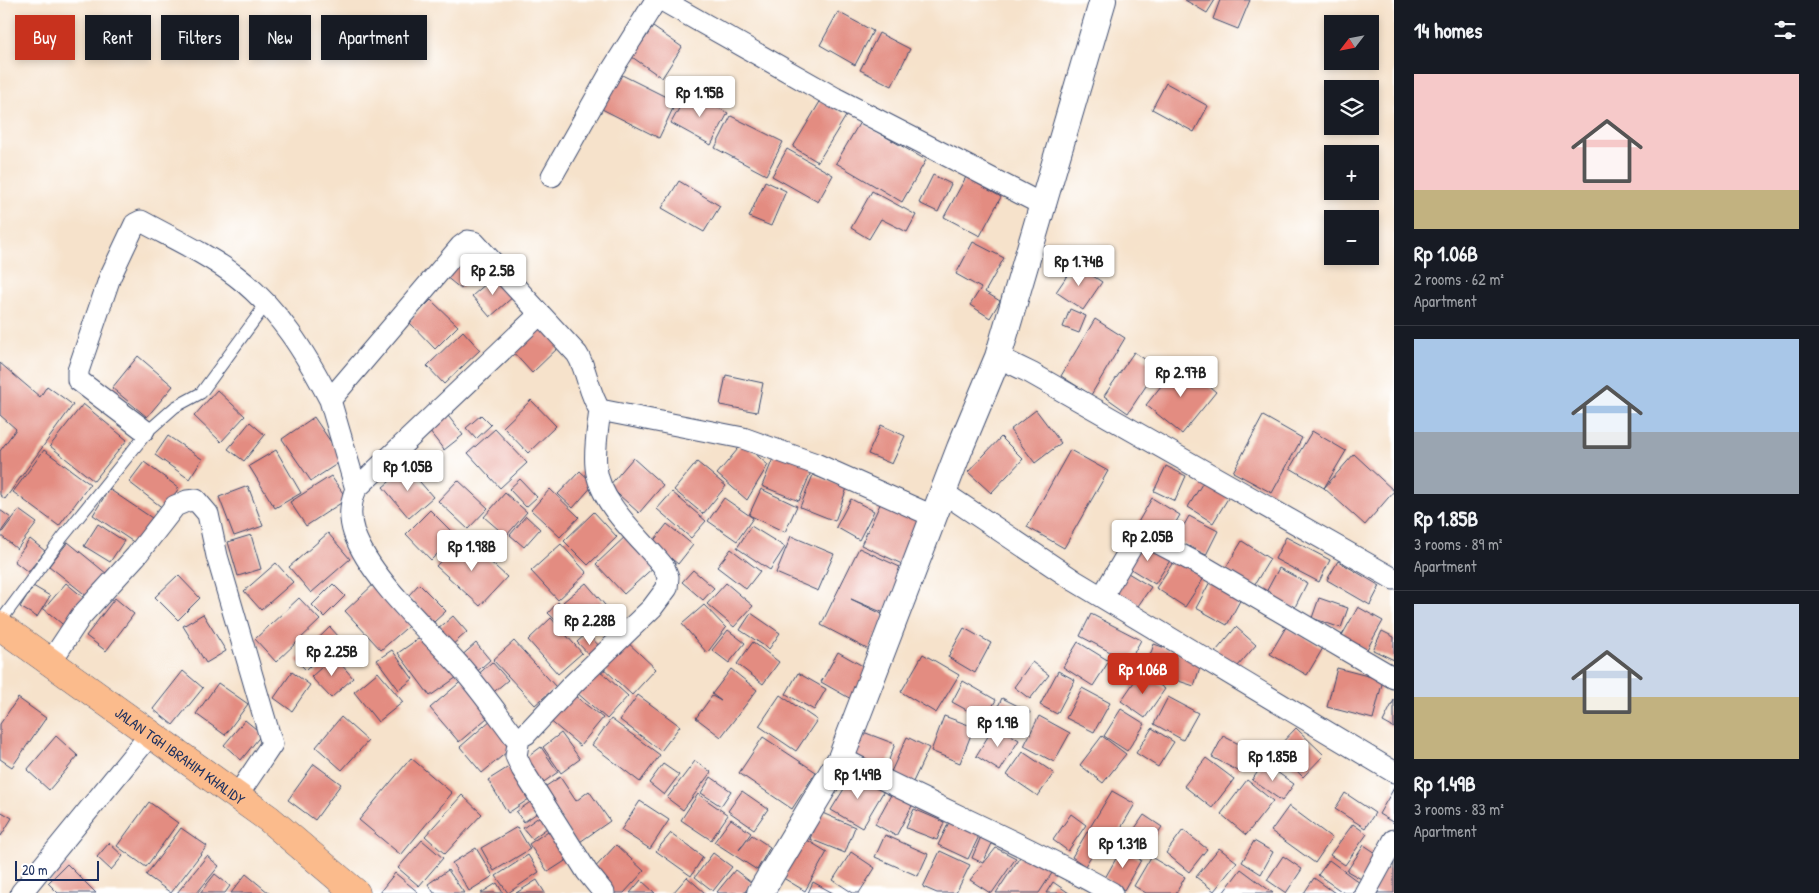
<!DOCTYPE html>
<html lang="en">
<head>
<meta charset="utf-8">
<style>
	:root { --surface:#171b24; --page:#242831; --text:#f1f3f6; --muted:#9ea1a6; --line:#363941; --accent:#c8321e }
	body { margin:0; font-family:"Patrick Hand",sans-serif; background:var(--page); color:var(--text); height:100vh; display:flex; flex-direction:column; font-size:19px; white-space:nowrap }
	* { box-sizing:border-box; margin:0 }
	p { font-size:16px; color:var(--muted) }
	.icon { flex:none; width:28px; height:28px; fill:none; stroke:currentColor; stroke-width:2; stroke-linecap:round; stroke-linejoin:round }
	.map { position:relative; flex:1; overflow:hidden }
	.panel { display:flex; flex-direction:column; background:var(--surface); width:425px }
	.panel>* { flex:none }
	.guide { position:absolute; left:15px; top:15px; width:475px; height:45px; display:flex; gap:10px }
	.needle { width:32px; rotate:238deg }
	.tools { position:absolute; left:1324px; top:15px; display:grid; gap:10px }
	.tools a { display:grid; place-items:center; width:55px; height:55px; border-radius:0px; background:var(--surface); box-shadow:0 2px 8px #0003; font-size:25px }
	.scale { position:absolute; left:15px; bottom:12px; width:84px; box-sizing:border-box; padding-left:5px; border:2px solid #1b2f5e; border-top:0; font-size:14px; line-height:18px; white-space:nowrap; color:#1b2f5e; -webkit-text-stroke:4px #fff; paint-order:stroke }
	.price { position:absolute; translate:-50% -42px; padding:0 11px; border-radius:5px; background:#fff; color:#222; font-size:16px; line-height:32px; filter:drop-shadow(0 1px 2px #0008) }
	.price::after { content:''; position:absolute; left:50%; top:30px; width:15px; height:11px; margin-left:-8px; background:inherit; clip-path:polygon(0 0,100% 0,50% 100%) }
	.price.active { background:var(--accent); color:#fff }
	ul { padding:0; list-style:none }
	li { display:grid; align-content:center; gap:10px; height:265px; padding:0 20px }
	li+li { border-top:1px solid var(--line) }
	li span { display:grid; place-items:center; height:155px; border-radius:0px; color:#555 }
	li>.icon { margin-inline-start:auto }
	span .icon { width:90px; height:90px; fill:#fffc; stroke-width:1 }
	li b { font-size:21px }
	h2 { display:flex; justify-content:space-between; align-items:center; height:60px; padding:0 20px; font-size:21px }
	.chip { padding:0 18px; border-radius:0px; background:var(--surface); box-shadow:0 2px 8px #0003; font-size:18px; line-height:45px }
	.chip.active { background:var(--accent); color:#fff }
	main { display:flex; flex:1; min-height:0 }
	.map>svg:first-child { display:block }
	.building { fill:#e38c81 }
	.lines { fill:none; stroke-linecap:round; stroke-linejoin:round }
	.service-casing { stroke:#3c4a6e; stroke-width:13 }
	.minor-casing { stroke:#3c4a6e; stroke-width:23 }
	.tertiary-casing { stroke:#3c4a6e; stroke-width:28 }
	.primary-casing { stroke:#3c4a6e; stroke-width:29 }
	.service { stroke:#fff; stroke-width:11 }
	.minor { stroke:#fff; stroke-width:21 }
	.tertiary { stroke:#fff; stroke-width:26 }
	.primary { stroke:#fbbb8c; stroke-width:28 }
	.labels { text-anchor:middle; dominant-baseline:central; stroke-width:4; stroke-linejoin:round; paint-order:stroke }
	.street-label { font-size:15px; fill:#1b2f5e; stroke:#fff }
</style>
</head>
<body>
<main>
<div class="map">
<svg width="1394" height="893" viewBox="0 0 1394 893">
	<rect width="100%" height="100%" fill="#fff"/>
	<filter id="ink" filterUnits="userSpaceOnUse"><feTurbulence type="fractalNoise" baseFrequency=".02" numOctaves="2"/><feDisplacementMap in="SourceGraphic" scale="10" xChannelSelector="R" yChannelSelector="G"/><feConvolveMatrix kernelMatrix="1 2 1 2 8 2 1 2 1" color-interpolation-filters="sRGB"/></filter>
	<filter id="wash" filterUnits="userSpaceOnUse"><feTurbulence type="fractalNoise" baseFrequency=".0096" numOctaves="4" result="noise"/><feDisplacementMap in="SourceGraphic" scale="20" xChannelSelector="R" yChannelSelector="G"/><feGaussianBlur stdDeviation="1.12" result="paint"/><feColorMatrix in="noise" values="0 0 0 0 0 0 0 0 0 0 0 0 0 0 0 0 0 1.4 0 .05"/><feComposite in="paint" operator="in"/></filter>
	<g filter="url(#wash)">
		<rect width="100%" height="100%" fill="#f6e2cb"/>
		<g id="blocks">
			<!-- building -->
			<path class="building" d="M1185,0H1215L1207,13Z
				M1220,0H1250L1238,29L1213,19Z
				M838,12L873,31L855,65L820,45Z
				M653,27L682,47L662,78L632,57Z
				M879,33L910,49L892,86L860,70Z
				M616,72L676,102L659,138L598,107Z
				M1166,83L1208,106L1194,132L1152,109Z
				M688,92L728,113L711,145L671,123Z
				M821,100L846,116L818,162L793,147Z
				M731,116L783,142L766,175L715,148Z
				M860,122L926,160L902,202L836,163Z
				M787,149L833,175L818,202L772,176Z
				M933,175L951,184L938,212L919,203Z
				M966,177L1001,197L980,236L944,217Z
				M679,181L720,206L704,232L662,208Z
				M765,181L786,191L771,226L749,217Z
				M872,191L916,215L907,232L881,219L869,239L851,228Z
				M973,242L1004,258L985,292L1000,301L990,318L970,305L981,288L956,274Z
				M467,249L483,263L461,289L445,276Z
				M1075,264L1102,282L1083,310L1056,292Z
				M496,275L514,296L490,317L472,296Z
				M431,300L458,326L435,349L409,322Z
				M1070,309L1086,316L1079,333L1063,327Z
				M1095,319L1125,338L1091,395L1061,376Z
				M542,324L561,345L532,373L512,351Z
				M463,331L480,350L444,384L427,366Z
				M1134,352L1158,368L1128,413L1104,396Z
				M138,356L173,386L147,417L112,388Z
				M1180,362L1216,392L1182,434L1146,405Z
				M0,363L40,397L47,386L73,405L5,499L0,495V451L16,429L0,415Z
				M726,375L763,383L757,412L720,405Z
				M217,390L245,416L221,442L194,416Z
				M531,400L556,426L528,453L503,427Z
				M83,404L127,440L94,481L50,446Z
				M1036,410L1061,443L1035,463L1010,430Z
				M445,412L463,435L444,450L426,427Z
				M481,415L491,425L476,439L466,428Z
				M1263,416L1302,438L1272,493L1233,472Z
				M314,417L343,460L311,481L282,439Z
				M250,422L265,435L244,461L228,449Z
				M881,425L905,436L892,464L868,454Z
				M495,429L527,463L500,488L468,453Z
				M1312,431L1346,451L1324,488L1354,454L1394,491L1365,525L1324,488L1290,468Z
				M168,436L202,459L189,479L155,455Z
				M1001,437L1023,459L991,493L968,472Z
				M743,443L768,465L747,500L717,474Z
				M44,450L90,484L59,526L13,492Z
				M276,450L301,493L275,508L249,466Z
				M1070,450L1108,471L1064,548L1027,527Z
				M776,451L813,467L799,501L762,486Z
				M633,458L663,485L639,513L609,486Z
				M144,462L179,488L164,509L129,482Z
				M697,462L726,486L703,514L674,490Z
				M1166,466L1186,476L1175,501L1154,491Z
				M407,467L433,497L409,518L383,487Z
				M580,471L594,484L573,508L558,494Z
				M813,475L847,488L835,521L800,507Z
				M331,476L347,499L306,526L290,502Z
				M520,479L537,497L526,507L509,489Z
				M1205,479L1230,495L1213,523L1188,507Z
				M458,480L488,508L468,529L438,501Z
				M248,486L263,526L234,536L219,497Z
				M109,489L155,520L138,545L93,515Z
				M550,489L579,517L560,537L531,510Z
				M761,489L797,506L785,532L749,515Z
				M672,492L706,521L691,538L657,509Z
				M505,493L527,512L506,536L484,517Z
				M724,498L753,518L737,541L708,521Z
				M883,498L924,518L902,564L861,545Z
				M1152,498L1180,515L1165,541L1137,524Z
				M851,499L874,511L859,540L836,527Z
				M0,510L11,518L0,533Z
				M19,510L37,523L17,549L0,535Z
				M430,510L456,536L431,560L406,534Z
				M594,512L617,537L588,565L564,541Z
				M526,516L540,529L524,547L510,535Z
				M1189,516L1218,531L1206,555L1176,540Z
				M98,524L124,541L110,562L84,546Z
				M667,524L693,545L678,564L652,543Z
				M751,526L785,547L770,570L737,548Z
				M328,533L350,559L311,593L289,567Z
				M628,534L656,565L624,594L596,564Z
				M251,535L261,569L238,576L228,542Z
				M791,536L834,554L818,591L776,573Z
				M463,537L507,577L480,606L436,566Z
				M1286,537L1330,560L1319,582L1275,559Z
				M30,539L45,551L28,572L14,561Z
				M1142,541L1171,559L1155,584L1126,566Z
				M1242,541L1270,559L1253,587L1225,569Z
				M68,542L107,574L88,597L49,566Z
				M561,544L587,573L558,600L531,571Z
				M859,548L904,569L884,613L851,599L886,616L869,650L821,625Z
				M731,549L760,571L746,589L717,567Z
				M1176,558L1204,578L1185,607L1156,588Z
				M1338,561L1380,586L1370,605L1327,580Z
				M276,563L293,582L261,610L244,591Z
				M1279,568L1307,583L1294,609L1265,594Z
				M693,570L714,588L703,600L682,582Z
				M1128,573L1151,587L1136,609L1114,594Z
				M178,575L200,598L178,620L155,597Z
				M1212,578L1243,595L1227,625L1196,608Z
				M376,582L413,622L381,650L345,611Z
				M66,583L89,602L67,628L44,609Z
				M586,583L610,611L586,631L563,602Z
				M726,583L753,606L734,627L707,604Z
				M333,584L345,596L324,617L312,605Z
				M419,584L446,611L434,622L408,596Z
				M33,586L50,596L37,617L20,607Z
				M115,598L134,614L106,651L86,636Z
				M299,598L320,620L276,662L255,639Z
				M1319,598L1348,608L1341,628L1312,618Z
				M558,602L578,622L568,632L548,613Z
				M704,605L726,628L707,653L682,624Z
				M1358,607L1383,621L1366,651L1341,637Z
				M751,613L780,633L769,649L740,630Z
				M203,614L226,651L206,663L183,626Z
				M1091,614L1141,640L1129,662L1080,636Z
				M453,616L467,632L451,646L437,630Z
				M551,618L582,653L558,674L528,640Z
				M330,627L339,637L306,670L296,660Z
				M1236,627L1256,645L1232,673L1212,656Z
				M1286,627L1323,648L1307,675L1270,654Z
				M964,628L991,643L975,673L948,657Z
				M728,630L745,643L729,663L712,650Z
				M1382,631L1394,637V660L1373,650Z
				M428,632L460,675L430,696L398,653Z
				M587,633L602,649L592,658L577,642Z
				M625,640L656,669L632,695L600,665Z
				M514,641L556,687L535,705L493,660Z
				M753,642L779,662L763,684L737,664Z
				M1078,642L1109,661L1093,686L1063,667Z
				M476,643L490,660L473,675L459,658Z
				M1154,644L1202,661L1194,686L1145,670Z
				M392,650L413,679L399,690L377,660Z
				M838,652L868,669L851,699L821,682Z
				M923,654L959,675L936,713L901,692Z
				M334,656L353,678L331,698L311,677Z
				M492,662L508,680L489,696L474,678Z
				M1032,662L1049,675L1030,699L1014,687Z
				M597,668L628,696L607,719L576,692Z
				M1337,668L1383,680L1373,719L1327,707Z
				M731,669L757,690L721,737L696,718L712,696L721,701L712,694Z
				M183,671L203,688L173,725L153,709Z
				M1058,671L1075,680L1057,714L1040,705Z
				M292,672L310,685L292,711L274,698Z
				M378,672L403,702L378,722L354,692Z
				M1141,672L1165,689L1145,718L1121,701Z
				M798,673L826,689L814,710L786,694Z
				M465,678L494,712L459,742L430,708Z
				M963,681L996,700L985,720L952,702Z
				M218,683L248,704L225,735L196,714Z
				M1082,688L1110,703L1094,732L1066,718Z
				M570,692L603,718L580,746L548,719Z
				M638,695L680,726L661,751L620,720Z
				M780,695L817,720L796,751L759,726Z
				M1168,697L1198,713L1183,740L1154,724Z
				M18,698L46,718L12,767L0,759V724Z
				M1002,698L1030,712L1020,734L991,721Z
				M1394,700V728L1383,722Z
				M1121,709L1145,724L1127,751L1104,736Z
				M944,716L974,727L960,763L931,751Z
				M1039,716L1070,733L1054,762L1024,746Z
				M341,717L368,741L342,770L316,747Z
				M492,719L514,746L482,773L460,747Z
				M611,719L660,755L640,782L592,745Z
				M245,720L262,734L241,760L224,745Z
				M995,725L1019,740L1000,771L976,756Z
				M1152,728L1174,742L1158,767L1136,753Z
				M1296,728L1324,755L1303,777L1275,750Z
				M858,730L895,744L885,770L849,756Z
				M561,733L580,759L561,773L543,747Z
				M56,736L78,756L49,790L27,770Z
				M1102,736L1126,754L1103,783L1080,765Z
				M1223,736L1249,749L1238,771L1212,757Z
				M763,737L816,772L792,809L739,773Z
				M907,737L929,748L912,784L890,774Z
				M541,747L558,772L538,786L521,762Z
				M1023,752L1054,773L1038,796L1007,775Z
				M411,758L452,793L401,855L359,820Z
				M1206,758L1234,779L1212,808L1184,786Z
				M695,761L711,772L683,810L667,798Z
				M515,763L535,795L508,813L488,780Z
				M1264,763L1294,784L1282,801L1252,780Z
				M314,764L341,784L315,820L288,800Z
				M663,764L679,775L664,795L649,783Z
				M855,771L885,789L862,828L831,810Z
				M560,777L576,801L589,791L610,821L577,844L540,790Z
				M711,777L731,791L721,806L701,793Z
				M1247,780L1273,801L1246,835L1221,814Z
				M1394,788V823L1379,814Z
				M742,791L768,809L754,829L728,811Z
				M1112,791L1135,804L1108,850L1098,845L1085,866L1072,857Z
				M892,793L913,804L896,836L875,824Z
				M1345,793L1375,813L1365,828L1335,809Z
				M698,794L728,815L711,840L681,820Z
				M462,795L482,814L445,854L425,836Z
				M536,798L543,809L524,822L516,812Z
				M640,801L669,820L650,849L621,830Z
				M149,802L178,823L146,867L117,846Z
				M1289,806L1332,838L1315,863L1271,831Z
				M914,809L944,822L937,840L906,828Z
				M0,811L12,818L1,836L0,835Z
				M546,812L554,823L532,839L523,828Z
				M820,812L855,827L845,853L810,839Z
				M1071,814L1086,825L1068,851L1053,840Z
				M1144,815L1162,827L1145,852L1127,840Z
				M951,818L981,832L968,859L938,845Z
				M731,819L751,833L739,850L752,835L770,847L757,870L714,842Z
				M1353,824L1367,834L1345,865L1330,855Z
				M517,827L530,849L494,871L481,848Z
				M554,827L573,856L548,872L529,844Z
				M181,828L207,846L171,893L146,875Z
				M1183,830L1207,849L1189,872L1166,853Z
				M671,833L703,857L691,876L656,851Z
				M982,834L994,839L983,863L972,858Z
				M885,835L928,854L918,876L875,857Z
				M802,837L827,852L805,891L780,876Z
				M422,840L443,858L419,886L398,868Z
				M1254,841L1273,852L1261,874L1242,862Z
				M109,843L123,856L111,870L97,857Z
				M616,845L644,871L624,893H611L590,873Z
				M1364,845L1379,855L1363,880L1347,871Z
				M476,848L493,876L469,891L452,863Z
				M996,848L1016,858L992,893H990L970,880Z
				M1122,848L1141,860L1124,890L1105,878Z
				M1219,848L1237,862L1214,891L1196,877Z
				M940,851L970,865L956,893H937L923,887Z
				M1024,851L1054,870L1039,893H996Z
				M851,852L875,868L859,893H853L833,880Z
				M713,853L732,867L713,891L695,877Z
				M528,855L539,872L508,893L496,876Z
				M207,856L219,866L197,893H177Z
				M1283,856L1302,869L1286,893L1267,880Z
				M1151,857L1185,877L1176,893H1146L1134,886Z
				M1329,860L1360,883L1352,893H1344L1318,875Z
				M1394,861V893H1373L1385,867L1390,870Z
				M67,864L96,893H58L48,883Z
				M1241,869L1273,893H1223Z
				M448,870L464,893H434L428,884Z
				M735,870L752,883L744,893H719L717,892Z
				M395,873L419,893H379Z
				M215,874L230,886L225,893H200Z
				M246,874L269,893H231Z
				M687,877L705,893H673Z
				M1314,878L1335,893H1304Z
				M537,880L545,893H516Z
				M641,880L655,893H630Z
				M813,882L833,893H808Z
				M1053,882L1069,893H1046Z
				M497,883L503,893H481Z"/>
		</g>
	</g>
	<g filter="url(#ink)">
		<use href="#blocks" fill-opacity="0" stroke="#3c4a6e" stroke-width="1"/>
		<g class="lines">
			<defs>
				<path id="service" d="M0,622L62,538L149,430L175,407L201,393L267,303"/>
				<path id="minor" d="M662,0L835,98L1043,205
					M552,176L612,70L656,0
					M540,314L356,489C350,503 349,518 354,533C370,578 426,628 458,664C478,686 496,712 514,736L519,738L526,734L573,684L652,608L667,588L668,577L664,567C642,539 599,504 596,467C594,448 598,428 600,410
					M998,357L1031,373L1394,579
					M144,430L78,380V371L110,277L135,224L141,221C172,238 207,254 236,276C279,309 306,354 330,400
					M356,489L330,400L461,246L468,241L474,242L577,354C588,371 588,393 600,410L743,438L816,464L935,517
					M944,493L1075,581L1394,772
					M1102,597L1136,539L1141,536H1145L1206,568L1394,678
					M50,663L81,616L136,556L175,506L187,501L196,500L208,514L217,556L272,744L237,796
					M519,738L516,756L522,769L587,872L604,893
					M841,758C930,805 1024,843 1112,893
					M21,893L149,736
					M1365,893L1394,840"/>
				<path id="tertiary" d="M760,893L841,758L960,448L998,357L1103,0"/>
				<g id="primary">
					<path id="s1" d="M0,626L269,819L356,893"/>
				</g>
			</defs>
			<!-- service casing -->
			<use href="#service" class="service-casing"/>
			<!-- minor casing -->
			<use href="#minor" class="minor-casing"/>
			<!-- tertiary casing -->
			<use href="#tertiary" class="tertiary-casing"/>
			<!-- primary casing -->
			<use href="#primary" class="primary-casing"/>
			<!-- service -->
			<use href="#service" class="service"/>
			<!-- minor -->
			<use href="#minor" class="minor"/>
			<!-- tertiary -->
			<use href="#tertiary" class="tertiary"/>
			<!-- primary -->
			<use href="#primary" class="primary"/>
		</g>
	</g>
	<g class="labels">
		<!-- street labels -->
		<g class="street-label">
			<text stroke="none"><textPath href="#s1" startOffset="222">JALAN TGH IBRAHIM KHALIDY</textPath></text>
		</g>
	</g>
</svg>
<div class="tools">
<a><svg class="needle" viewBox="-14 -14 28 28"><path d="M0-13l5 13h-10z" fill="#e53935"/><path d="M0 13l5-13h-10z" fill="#9ea1a6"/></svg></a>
<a><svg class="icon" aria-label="layers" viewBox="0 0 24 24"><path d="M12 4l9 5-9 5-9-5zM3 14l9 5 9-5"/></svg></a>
<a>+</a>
<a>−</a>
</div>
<div class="scale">20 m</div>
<b class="price" style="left:700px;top:118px">Rp 1.95B</b>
<b class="price" style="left:1079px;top:287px">Rp 1.74B</b>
<b class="price" style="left:493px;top:296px">Rp 2.5B</b>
<b class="price" style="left:1181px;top:398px">Rp 2.97B</b>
<b class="price" style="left:408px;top:492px">Rp 1.05B</b>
<b class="price" style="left:1148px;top:562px">Rp 2.05B</b>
<b class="price" style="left:472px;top:572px">Rp 1.98B</b>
<b class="price" style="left:590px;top:646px">Rp 2.28B</b>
<b class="price" style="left:332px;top:677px">Rp 2.25B</b>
<b class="price active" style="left:1143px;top:695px">Rp 1.06B</b>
<b class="price" style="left:998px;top:748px">Rp 1.9B</b>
<b class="price" style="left:1273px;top:782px">Rp 1.85B</b>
<b class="price" style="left:858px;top:800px">Rp 1.49B</b>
<b class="price" style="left:1123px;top:869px">Rp 1.31B</b>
<div class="guide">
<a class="chip active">Buy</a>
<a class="chip">Rent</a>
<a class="chip">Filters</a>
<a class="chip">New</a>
<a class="chip">Apartment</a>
</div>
</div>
<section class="panel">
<h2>14 homes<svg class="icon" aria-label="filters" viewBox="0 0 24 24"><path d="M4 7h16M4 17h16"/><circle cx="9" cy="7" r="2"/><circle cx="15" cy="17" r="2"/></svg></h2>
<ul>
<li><span style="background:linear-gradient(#f6c9c9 75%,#c2b280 0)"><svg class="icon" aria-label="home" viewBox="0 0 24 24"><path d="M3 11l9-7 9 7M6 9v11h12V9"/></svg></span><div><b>Rp 1.06B</b><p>2 rooms · 62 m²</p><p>Apartment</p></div></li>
<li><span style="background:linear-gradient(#a9c7e8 60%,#9aa5b1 0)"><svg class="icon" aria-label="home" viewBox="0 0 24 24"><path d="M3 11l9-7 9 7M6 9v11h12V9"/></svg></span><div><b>Rp 1.85B</b><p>3 rooms · 89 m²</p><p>Apartment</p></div></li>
<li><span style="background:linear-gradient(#c9d6e8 60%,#c2b280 0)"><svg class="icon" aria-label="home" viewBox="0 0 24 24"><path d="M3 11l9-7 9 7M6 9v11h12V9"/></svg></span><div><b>Rp 1.49B</b><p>3 rooms · 83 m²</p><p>Apartment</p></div></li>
</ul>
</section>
</main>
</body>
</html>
